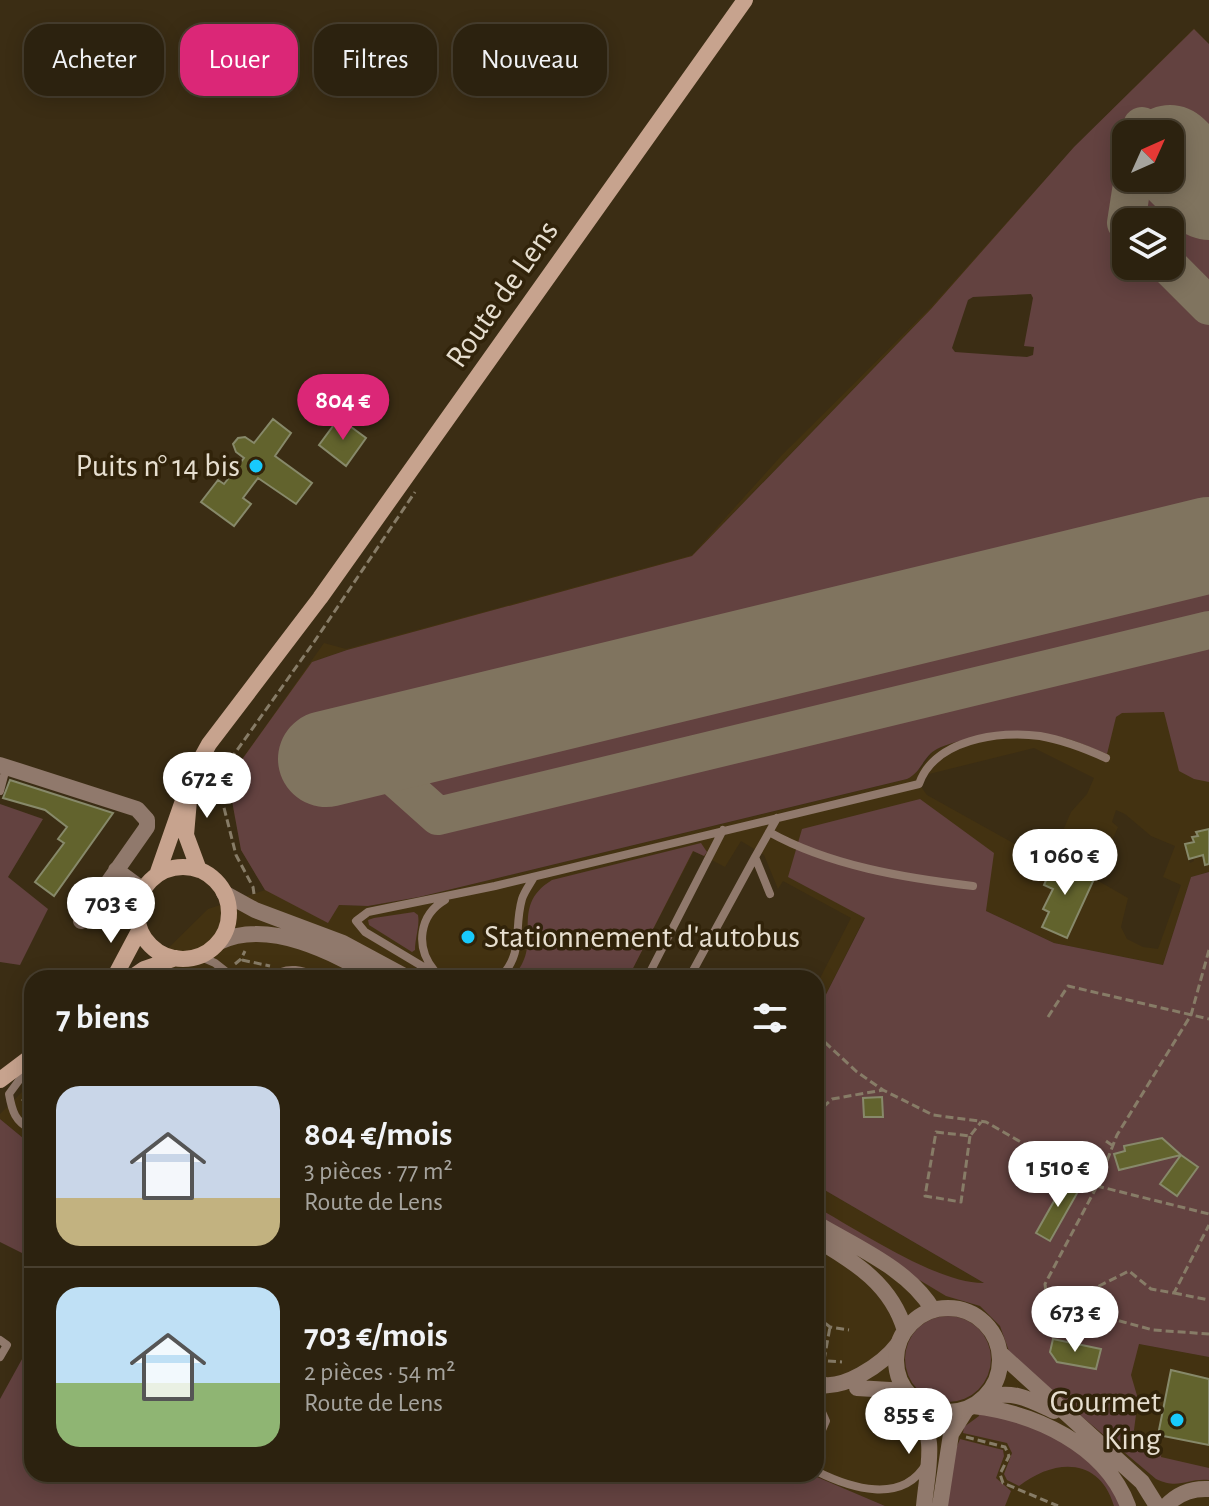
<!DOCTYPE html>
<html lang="fr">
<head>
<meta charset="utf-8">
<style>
	:root { --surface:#2c220f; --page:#382f1d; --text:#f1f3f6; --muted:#a6a49e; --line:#483f2f; --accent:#db2777 }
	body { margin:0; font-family:"Alegreya Sans",sans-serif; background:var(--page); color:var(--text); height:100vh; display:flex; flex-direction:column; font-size:30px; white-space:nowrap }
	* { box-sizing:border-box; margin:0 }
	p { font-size:26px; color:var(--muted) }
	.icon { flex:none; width:44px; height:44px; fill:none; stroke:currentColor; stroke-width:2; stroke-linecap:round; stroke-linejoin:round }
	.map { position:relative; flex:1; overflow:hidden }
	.drawer { position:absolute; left:24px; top:970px; width:800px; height:512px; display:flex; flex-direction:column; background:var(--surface); border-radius:24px; box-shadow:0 4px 20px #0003,0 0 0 2px var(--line) }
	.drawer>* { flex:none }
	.top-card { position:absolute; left:24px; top:24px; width:800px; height:72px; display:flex; gap:16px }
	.needle { width:52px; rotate:45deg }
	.fabs { position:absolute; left:1112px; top:120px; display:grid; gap:16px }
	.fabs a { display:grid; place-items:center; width:72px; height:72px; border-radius:16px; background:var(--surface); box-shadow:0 4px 20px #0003,0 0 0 2px var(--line); font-size:40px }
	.price { position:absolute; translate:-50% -68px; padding:0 18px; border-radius:28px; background:#fff; color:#222; font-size:26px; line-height:52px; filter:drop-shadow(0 2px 4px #0008) }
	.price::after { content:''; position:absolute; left:50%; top:48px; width:24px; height:18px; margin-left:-12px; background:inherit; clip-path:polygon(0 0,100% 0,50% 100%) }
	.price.selected { background:var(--accent); color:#fff }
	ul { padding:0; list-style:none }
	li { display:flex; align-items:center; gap:24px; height:200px; padding:0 32px }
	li+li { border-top:2px solid var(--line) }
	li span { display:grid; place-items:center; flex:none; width:224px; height:160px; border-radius:24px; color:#555 }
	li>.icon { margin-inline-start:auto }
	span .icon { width:96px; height:96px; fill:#fffc; stroke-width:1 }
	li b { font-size:34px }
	h2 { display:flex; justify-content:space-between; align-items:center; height:96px; padding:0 32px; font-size:34px }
	.tag { padding:0 28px; border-radius:24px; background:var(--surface); box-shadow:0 4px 20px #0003,0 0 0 2px var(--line); font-size:28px; line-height:72px }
	.tag.selected { background:var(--accent); color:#fff }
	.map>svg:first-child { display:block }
	.built { fill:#433211; fill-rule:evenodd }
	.green { fill:#634240; fill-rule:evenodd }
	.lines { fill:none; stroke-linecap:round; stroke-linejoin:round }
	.taxiway { stroke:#80745f; stroke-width:38 }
	.runway { stroke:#80745f; stroke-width:96 }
	.building { fill:#62632d; stroke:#87896a; stroke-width:2 }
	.path { stroke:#877c67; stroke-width:3; stroke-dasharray:8 4; stroke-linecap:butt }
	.service { stroke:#90796c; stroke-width:8 }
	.minor { stroke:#90796c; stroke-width:16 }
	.tertiary { stroke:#90796c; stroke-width:16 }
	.secondary { stroke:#c7a38e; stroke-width:16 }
	.poi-dot { fill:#18cafc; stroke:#31230a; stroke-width:3 }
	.labels { text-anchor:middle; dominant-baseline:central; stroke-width:7; stroke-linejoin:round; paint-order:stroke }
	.street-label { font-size:32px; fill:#e6decf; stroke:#31230a }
	.poi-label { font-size:32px; fill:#e6decf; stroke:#31230a; text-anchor:end }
</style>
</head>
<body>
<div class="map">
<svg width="1209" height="1506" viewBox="0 0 1209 1506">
	<rect width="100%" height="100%" fill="#3b2d14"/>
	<!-- built -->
	<path class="built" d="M1194,28L1209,44L1194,29L1074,147L931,309L692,556L347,650L312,662L339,905L368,906L419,897L895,782L907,779L921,768L933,751L952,742L976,737L1116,717L1209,610V829L1197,832L1198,836L1192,837L1194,842L1186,845L1190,863L1194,861L1193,858L1209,854V872L1191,877L1163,965L1054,943L986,911L788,877L865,917L816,1014V986L851,918L783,881L778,889L764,855L741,841L725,867L694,851L628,978H138L208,909L265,890L241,850L228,779L324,643L346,649L692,555L781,456L930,308L1074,147ZM1034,748L1094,778L1087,794L1071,812L1049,863L927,795L919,784L929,774ZM1116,810L1125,814L1151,836L1175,846L1163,877L1181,885L1158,949L1143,947L1127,939L1121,927L1128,898L1095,879L1118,827L1112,822Z
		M32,1082V1142L23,1138L0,1119V1114Z
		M816,1185L1020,1304L1139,1344L1209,1357V1506H885L809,1474H816Z"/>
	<!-- green -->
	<path class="green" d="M1194,29L1209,44V782L1194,779L1179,771L1164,712L1122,713L1116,717L1107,754C1091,748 1072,738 1054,736C1024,731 964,735 937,749C923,756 922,772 907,779L419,897L368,906L339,905L328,923L265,890L241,850L228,779L312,662L347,650L692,556L931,309L1074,147ZM1126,134H1170V178H1126ZM1126,222H1170V266H1126ZM1031,294L1033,298L1024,346L1034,347L1033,355L1027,357L955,352L952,348L968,300L973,297Z
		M920,799L994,853L986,911L1054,943L1163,965L1191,877L1209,872V1357L1139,1344L1131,1375L1138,1399L1134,1430L1148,1444L1162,1448L1161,1457L1209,1468V1480C1187,1478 1179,1490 1156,1479L1011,1357L1000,1326L980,1306L946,1296L816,1218V1207C858,1230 938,1284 984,1283L816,1185V1014L865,918L788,877L802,829Z
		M0,804L43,819L8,877L48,909L20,965L0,962Z
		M701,843L707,852L704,856L693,851L628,978H511C547,945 506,908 552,880Z
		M414,912L418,915C420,926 415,938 415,950L412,952L369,925L368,920L374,918Z
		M0,1119L23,1138L32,1142V1258L0,1242Z
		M905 1359a43 43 0 1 1 86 0a43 43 0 1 1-86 0Z
		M32,1341V1474H810L885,1506H0V1399Z
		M978,1412L1049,1430L1110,1476L1124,1506H1114C1099,1456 1054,1459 1019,1486L1007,1480L1004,1474L1012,1453L1007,1443L963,1433L964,1427L979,1416Z
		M960,1439L1003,1450L1004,1456L996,1478L1011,1491L1005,1506H947L955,1451Z"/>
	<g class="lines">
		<!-- taxiway -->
		<path class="taxiway" d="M1141,134L1142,126
			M1126,223L1133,178
			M1169,266L1209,306
			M364,750L438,816L1209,630"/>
		<!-- runway -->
		<path class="runway" d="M1170,153L1209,192
			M326,759L1209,545"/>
	</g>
	<!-- building -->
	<path class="building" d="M339,418L366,438L346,466L319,445Z
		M273,419L291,433L275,456L312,483L296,504L258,478L243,498L251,504L234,526L201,502L218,480L224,484L244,458L236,452L233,444L238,438L245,437L254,443Z
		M10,780L113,813L54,896L35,882L64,843L58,839L67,827L45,810L3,798Z
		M1209,829V864L1205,865L1203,855L1189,859L1185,844L1194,842L1192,837L1198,836L1196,832Z
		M1055,859L1095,877L1067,938L1042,927L1049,912L1043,909L1053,889L1044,885Z
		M882,1097L883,1117H864L863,1098Z
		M1162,1138L1181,1155L1119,1170L1114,1154L1125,1151L1124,1146Z
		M1181,1155L1198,1167L1177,1196L1160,1184Z
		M1064,1175L1074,1180L1072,1184L1080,1188L1050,1241L1036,1233L1062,1187L1059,1185Z
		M1053,1339L1101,1349L1096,1369L1057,1362L1050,1352Z
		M1171,1370L1209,1379V1445L1158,1435Z"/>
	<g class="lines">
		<!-- path -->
		<path class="path" d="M254,894L253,887L236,855L218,784L223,770L314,642L415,492
			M1209,950L1191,1015L1117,1135L1097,1186L1045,1284L1046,1292L1061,1305L1129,1271L1151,1289L1174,1293L1209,1225
			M242,960L270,966
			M235,964L241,959L245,951
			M179,978L215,975
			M1048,1017L1068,986L1209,1019
			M816,1034L857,1072L883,1090L933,1115L986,1122L1097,1186L1209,1214
			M22,1101L32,1092
			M821,1130L820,1110L832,1099L883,1090
			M970,1136L961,1202L925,1196L936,1132L970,1136L981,1122
			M1106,1141L1113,1146
			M1174,1293L1209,1300
			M1061,1305L1153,1330L1209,1334
			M816,1316L830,1327L849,1330
			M816,1360L842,1362
			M824,1360L830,1327
			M966,1437L1005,1447L1009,1456L1000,1474L1003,1483L1058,1506"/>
		<!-- service -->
		<path class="service" d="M0,791L6,768
			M769,832C830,866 905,878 973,886
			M755,857L777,818
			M199,956L215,963L234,978
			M434,970C415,947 419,915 445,900
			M272,978C287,964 304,971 322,978
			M442,978L365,932L356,921L368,912L495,886L919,784C934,740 999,730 1040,736C1063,740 1084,748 1106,758
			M500,978C525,951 513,931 522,899C524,892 530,884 534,877
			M647,978L723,830
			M689,978L755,857L770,894
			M31,1064L9,1094C12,1111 15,1122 32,1130
			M0,1340L7,1345L0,1357
			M816,1444L826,1421L818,1403L825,1386
			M816,1471C850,1488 902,1505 926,1464"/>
		<!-- minor -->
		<path class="minor" d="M0,765L137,809L147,820V827L81,921
			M116,870L143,890
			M816,1383C841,1393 883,1364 898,1344
			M857,1388L906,1391
			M916,1402C937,1441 928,1464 924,1506
			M940,1506L951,1434L966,1410"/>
		<!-- tertiary -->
		<path class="tertiary" d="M224,893L255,910L343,943L408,978
			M219,942C270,918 333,953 378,978
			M816,1223C856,1247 909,1269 933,1310
			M816,1239C855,1262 892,1285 905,1331
			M896 1360a52 52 0 1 1 104 0a52 52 0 1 1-104 0Z
			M1001,1354L1142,1482L1157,1506
			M985,1399C1010,1388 1031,1400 1054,1411
			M973,1406C1035,1413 1105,1445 1128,1506
			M1166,1506C1178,1493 1192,1488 1209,1489"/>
		<!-- secondary -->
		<path class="secondary" d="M189,800L186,835L199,870
			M137 913a46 46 0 1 1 92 0a46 46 0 1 1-92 0Z
			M157,875L192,775L209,744L320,598L745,0
			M114,978L140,929
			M131,978L144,969L176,958
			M0,1080L32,1056"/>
	</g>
	<!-- markers -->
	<g class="poi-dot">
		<circle cx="256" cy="466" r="8"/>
		<circle cx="468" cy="937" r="8"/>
		<circle cx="1177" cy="1420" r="8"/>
	</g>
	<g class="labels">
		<!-- street labels -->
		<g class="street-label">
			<text transform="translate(502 294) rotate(-55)">Route de Lens</text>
		</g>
		<!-- poi labels -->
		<g class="poi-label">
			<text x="240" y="466">Puits n° 14 bis</text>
			<text x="484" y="937" text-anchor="start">Stationnement d'autobus</text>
			<text x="1161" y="1402">Gourmet<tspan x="1161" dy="37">King</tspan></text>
		</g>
	</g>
</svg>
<div class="fabs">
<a><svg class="needle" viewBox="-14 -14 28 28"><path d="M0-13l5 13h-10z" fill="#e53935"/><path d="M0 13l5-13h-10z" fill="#a6a49e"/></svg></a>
<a><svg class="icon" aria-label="layers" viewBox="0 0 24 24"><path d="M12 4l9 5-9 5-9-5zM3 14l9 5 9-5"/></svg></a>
</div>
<b class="price selected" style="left:343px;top:442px">804 €</b>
<b class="price" style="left:207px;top:820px">672 €</b>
<b class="price" style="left:1065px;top:897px">1 060 €</b>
<b class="price" style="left:111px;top:945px">703 €</b>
<b class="price" style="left:1058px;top:1209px">1 510 €</b>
<b class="price" style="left:1075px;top:1354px">673 €</b>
<b class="price" style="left:909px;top:1456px">855 €</b>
<div class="top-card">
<a class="tag">Acheter</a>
<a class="tag selected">Louer</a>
<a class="tag">Filtres</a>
<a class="tag">Nouveau</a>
</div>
<section class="drawer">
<h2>7 biens<svg class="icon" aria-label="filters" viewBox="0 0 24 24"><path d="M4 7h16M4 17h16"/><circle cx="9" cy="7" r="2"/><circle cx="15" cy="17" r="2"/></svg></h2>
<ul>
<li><span style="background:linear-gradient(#c9d6e8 70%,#c2b280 0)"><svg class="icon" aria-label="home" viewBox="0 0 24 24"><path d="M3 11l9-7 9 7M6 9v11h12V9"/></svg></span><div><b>804 €/mois</b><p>3 pièces · 77 m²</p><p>Route de Lens</p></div></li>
<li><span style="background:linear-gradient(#bfe0f5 60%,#8fb573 0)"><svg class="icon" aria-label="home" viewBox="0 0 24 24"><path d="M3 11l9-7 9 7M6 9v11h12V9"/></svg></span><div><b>703 €/mois</b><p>2 pièces · 54 m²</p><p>Route de Lens</p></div></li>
</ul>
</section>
</div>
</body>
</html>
